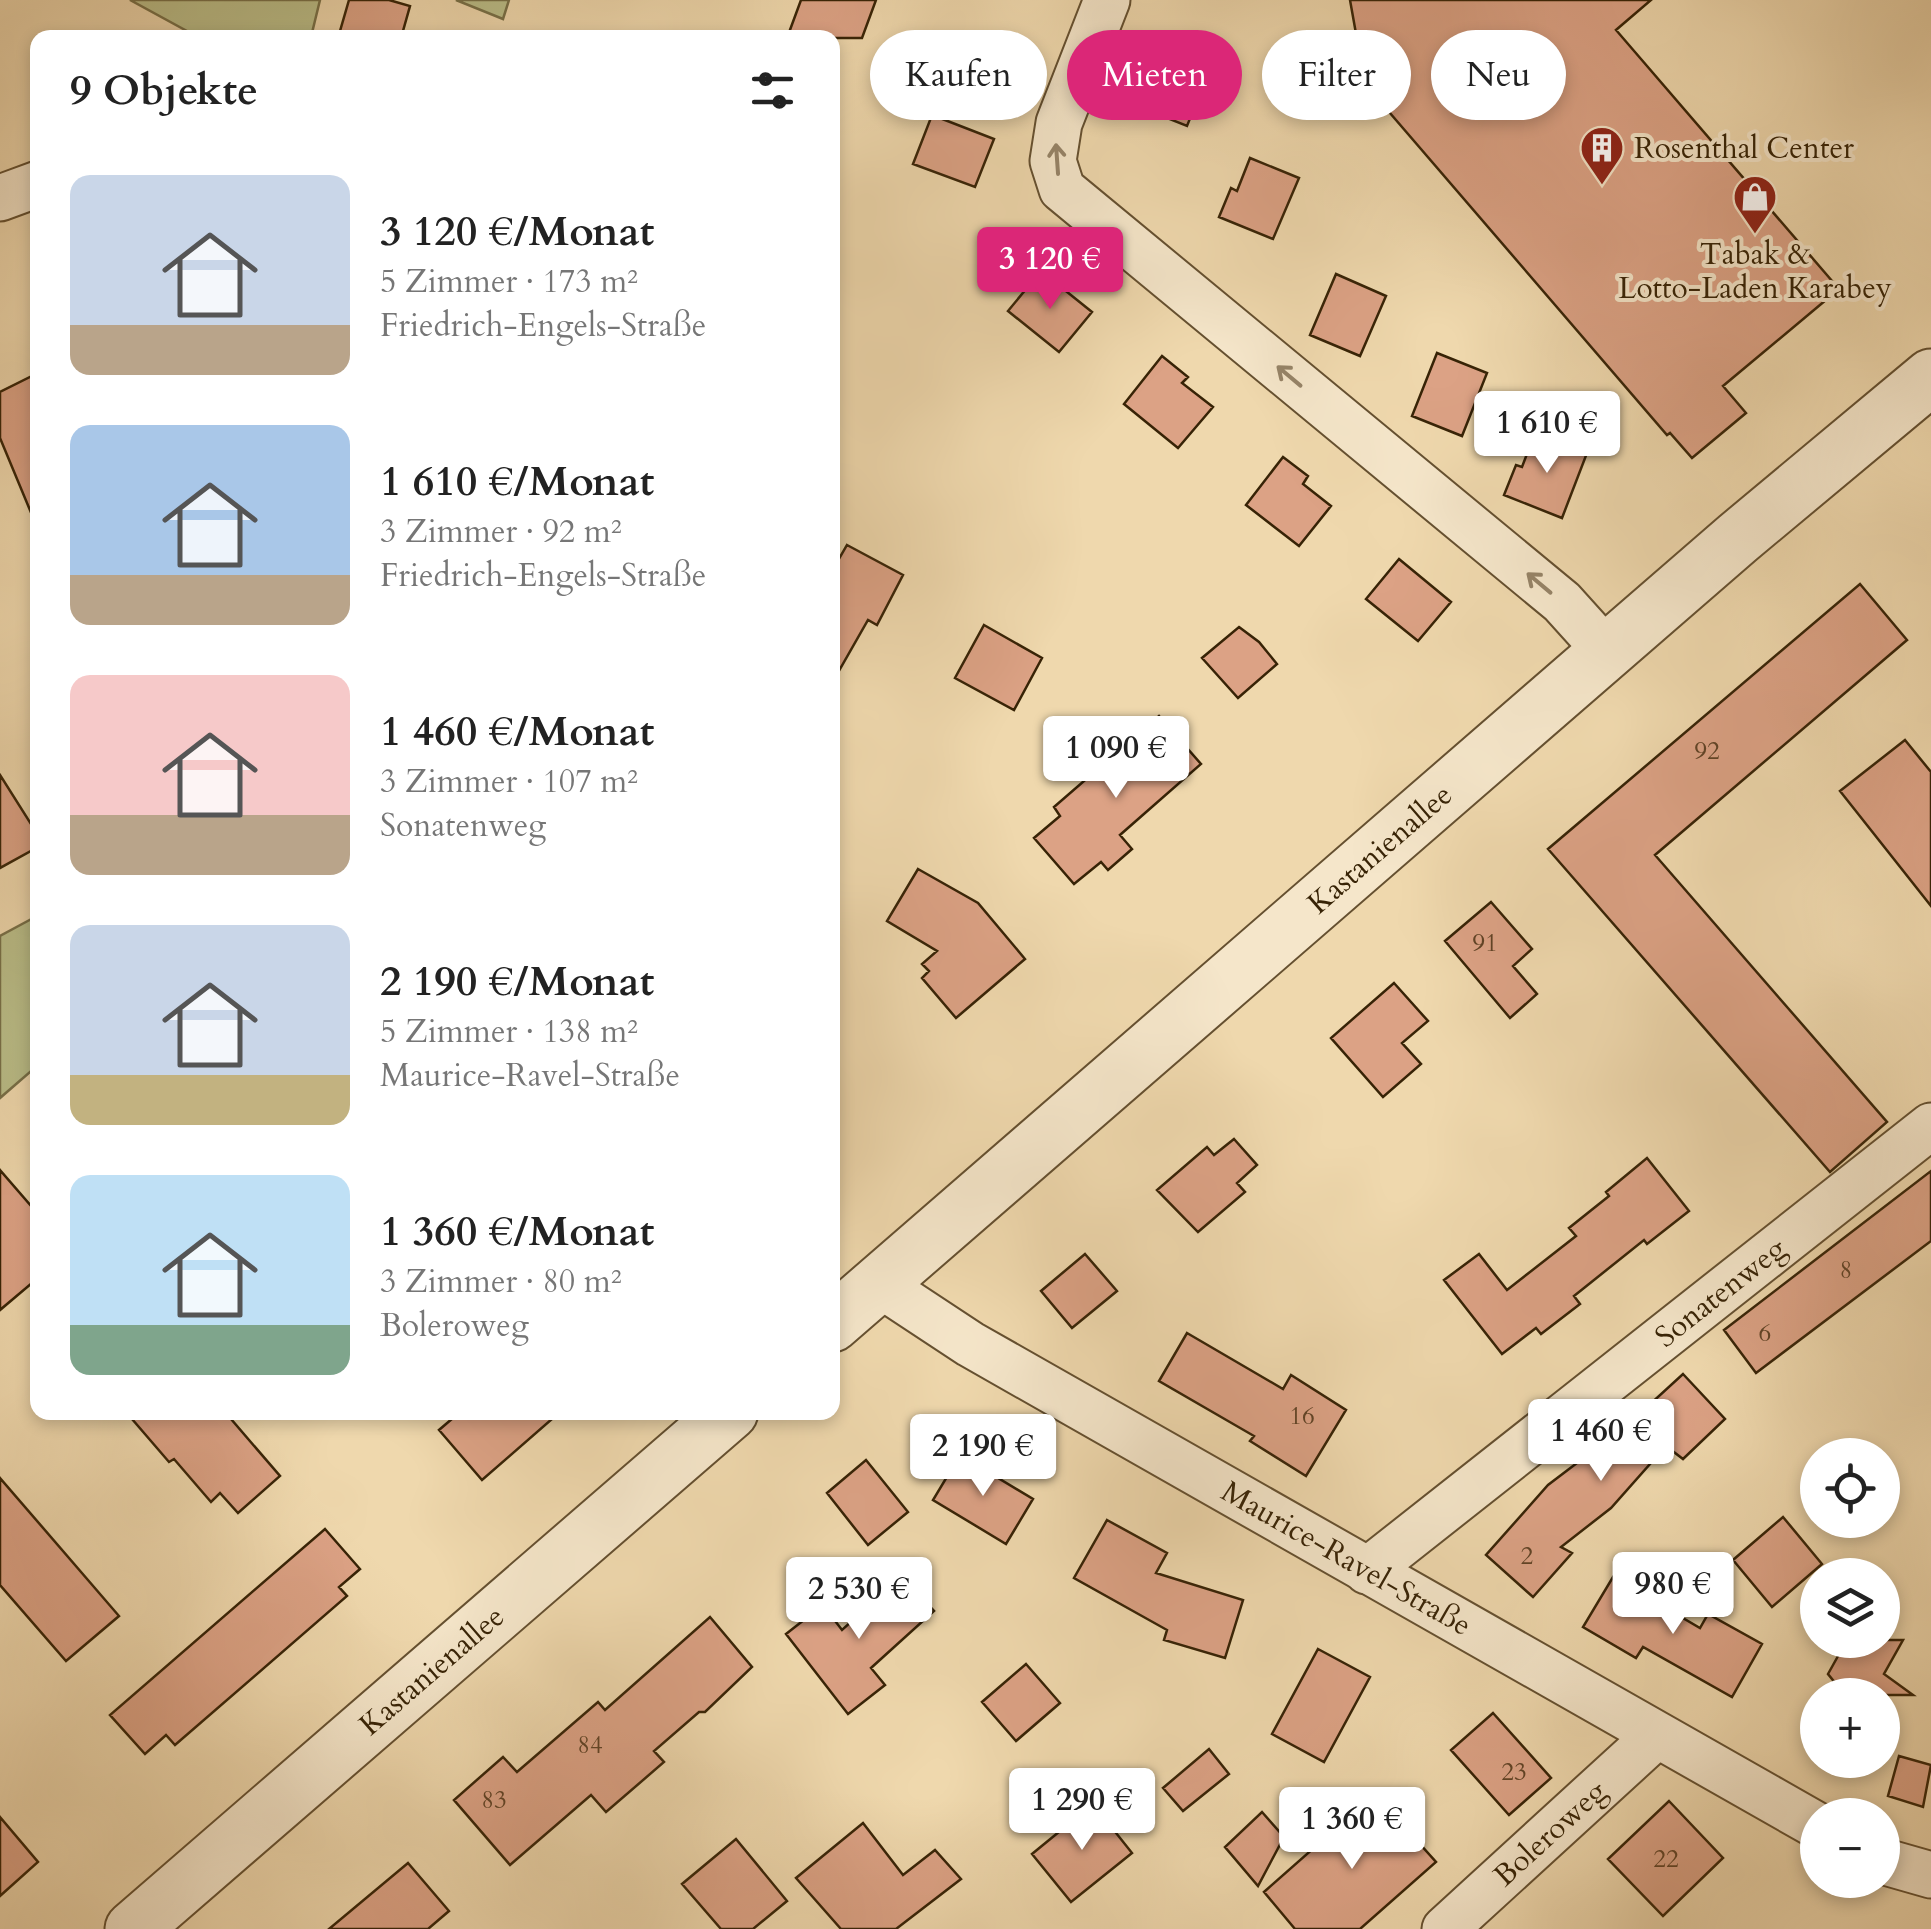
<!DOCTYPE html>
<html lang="de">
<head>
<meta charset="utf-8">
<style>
	:root { --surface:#fff; --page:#f6f6f6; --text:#222; --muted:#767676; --accent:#db2777 }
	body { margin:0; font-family:Cardo,serif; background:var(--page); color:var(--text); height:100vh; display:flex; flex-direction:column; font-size:38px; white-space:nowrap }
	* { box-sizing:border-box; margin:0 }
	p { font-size:32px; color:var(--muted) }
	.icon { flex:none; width:55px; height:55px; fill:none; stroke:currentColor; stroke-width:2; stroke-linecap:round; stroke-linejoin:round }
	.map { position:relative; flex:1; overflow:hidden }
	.side { position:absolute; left:30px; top:30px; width:810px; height:1390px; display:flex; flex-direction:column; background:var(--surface); border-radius:20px; box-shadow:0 5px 15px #0003 }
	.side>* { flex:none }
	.top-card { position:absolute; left:870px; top:30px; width:910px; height:90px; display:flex; gap:20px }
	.tools { position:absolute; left:1800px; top:1438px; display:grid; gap:20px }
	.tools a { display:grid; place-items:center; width:100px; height:100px; border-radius:50%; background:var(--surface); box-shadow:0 5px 15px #0003; font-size:50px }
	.price { position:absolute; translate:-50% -85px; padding:0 22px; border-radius:10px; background:#fff; color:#222; font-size:32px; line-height:65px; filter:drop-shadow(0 2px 5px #0008) }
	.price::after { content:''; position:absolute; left:50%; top:60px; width:30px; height:22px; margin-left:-15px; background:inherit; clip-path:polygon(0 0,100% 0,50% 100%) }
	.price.selected { background:var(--accent); color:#fff }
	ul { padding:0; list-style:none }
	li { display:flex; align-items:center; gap:30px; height:250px; padding:0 40px }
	li span { display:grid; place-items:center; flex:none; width:280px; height:200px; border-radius:20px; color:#555 }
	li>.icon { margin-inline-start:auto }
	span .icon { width:120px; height:120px; fill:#fffc; stroke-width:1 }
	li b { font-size:42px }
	h2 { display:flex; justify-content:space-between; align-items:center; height:120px; padding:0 40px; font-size:42px }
	.pill { padding:0 35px; border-radius:45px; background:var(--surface); box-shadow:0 5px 15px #0003; font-size:35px; line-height:90px }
	.pill.selected { background:var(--accent); color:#fff }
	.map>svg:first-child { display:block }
	.green { fill:#babe89; stroke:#787048; stroke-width:2.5 }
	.building { fill:#dca285; stroke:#372306; stroke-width:2.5 }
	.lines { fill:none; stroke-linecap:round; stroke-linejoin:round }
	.minor-casing { stroke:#655030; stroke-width:49 }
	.tertiary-casing { stroke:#655030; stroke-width:59 }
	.minor { stroke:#f5e6ca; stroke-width:45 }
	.tertiary { stroke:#f5e6ca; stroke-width:55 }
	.oneway { stroke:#968468 }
	.labels { text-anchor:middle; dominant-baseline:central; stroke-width:8; stroke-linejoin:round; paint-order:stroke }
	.number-label { font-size:25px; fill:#604326 }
	.poi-label { font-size:30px; fill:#372306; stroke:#f5e6ca; text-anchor:start }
	.street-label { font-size:30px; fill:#372306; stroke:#f5e6ca }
</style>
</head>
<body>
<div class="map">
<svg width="1931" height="1929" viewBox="0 0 1931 1929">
	<rect width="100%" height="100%" fill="#efd8ad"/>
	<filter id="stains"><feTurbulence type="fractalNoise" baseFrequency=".002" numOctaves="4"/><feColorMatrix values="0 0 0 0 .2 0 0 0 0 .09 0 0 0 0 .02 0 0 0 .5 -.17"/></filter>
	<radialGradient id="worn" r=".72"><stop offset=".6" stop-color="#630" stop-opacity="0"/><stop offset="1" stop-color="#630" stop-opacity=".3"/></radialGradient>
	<!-- green -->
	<path class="green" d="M130,0H320L311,37H198Z
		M456,0H509L503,19Z
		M37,916V1066L0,1098V936Z"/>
	<!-- building -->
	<path class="building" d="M349,0H389L410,6L401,38H338Z
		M801,0H876L862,38H787Z
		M1350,0H1651L1616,30L1839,289L1723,386L1746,413L1692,458L1670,433L1667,435L1365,84Z
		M1163,45L1212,64L1187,126L1132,104L1144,75L1150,77Z
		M932,115L994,139L975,187L913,164Z
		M1250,158L1299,178L1273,239L1219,217L1231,188L1237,191Z
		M1041,271L1092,312L1059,352L1008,311Z
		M1336,274L1386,296L1360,356L1310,335Z
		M1437,353L1487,373L1462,436L1412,416Z
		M1162,356L1188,377L1182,383L1213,407L1178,448L1124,404Z
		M38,373V527H37L0,438V392Z
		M1535,433L1587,453L1562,518L1504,495L1516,465L1522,467Z
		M1283,457L1308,476L1303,484L1331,506L1299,546L1246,505Z
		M847,545L903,575L877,625L868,620L832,683V571Z
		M1399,559L1451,602L1418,641L1366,599Z
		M1860,584L1907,640L1655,855L1887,1122L1830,1172L1548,849Z
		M984,625L1042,658L1014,710L955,678Z
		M1239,627L1259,642L1277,664L1238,698L1202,658Z
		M1159,716L1201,764L1120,835L1132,849L1108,870L1101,862L1074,884L1034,838L1060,816L1054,807Z
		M1905,740L1931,772V906L1840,791Z
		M0,775L38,835V847L0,868Z
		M918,869L978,903L1025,959L956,1018L922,978L929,971L922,964L937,951L887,921Z
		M1491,902L1532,949L1513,966L1537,994L1510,1018L1445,941Z
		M1394,983L1428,1021L1402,1043L1421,1064L1383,1097L1331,1038Z
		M1234,1139L1257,1165L1237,1183L1245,1192L1198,1232L1157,1190L1207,1147L1214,1155Z
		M1647,1158L1689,1211L1647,1244L1644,1240L1574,1296L1580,1304L1541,1334L1536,1328L1502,1354L1444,1280L1479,1254L1507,1290L1576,1236L1569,1228L1609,1196L1606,1192Z
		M0,1170L38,1214V1278L0,1310Z
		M1931,1171V1241L1756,1373L1724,1330Z
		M1085,1254L1117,1291L1072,1328L1041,1291Z
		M1187,1333L1283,1389L1291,1375L1346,1410L1306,1476L1250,1441L1254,1436L1159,1381Z
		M1683,1374L1725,1419L1683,1459L1666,1446L1611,1508L1561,1547L1572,1553L1533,1597L1486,1555L1548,1485L1598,1447L1600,1450Z
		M126,1412H225L280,1476L238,1513L220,1493L211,1502L174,1459L169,1462Z
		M460,1412H560L482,1480L439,1430Z
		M960,1455L1033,1499L1006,1544L933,1500Z
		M866,1460L908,1512L868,1545L827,1493Z
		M0,1478L119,1616L66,1661L0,1585Z
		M1783,1517L1822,1564L1772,1607L1733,1560Z
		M1107,1520L1167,1553L1156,1573L1243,1600L1225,1658L1164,1640L1167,1630L1074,1578Z
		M325,1529L360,1569L339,1587L347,1596L175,1745L166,1735L145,1754L110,1715Z
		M902,1576L934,1611L871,1668L885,1685L848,1714L786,1634L823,1605L842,1630Z
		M1613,1577L1700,1628L1708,1614L1762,1644L1732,1697L1643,1647L1636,1658L1583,1627Z
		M710,1617L752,1667L705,1712H699L654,1751L664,1762L606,1812L591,1795L510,1865L454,1800L503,1757L517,1772L598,1702L605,1710Z
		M1847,1640H1903L1884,1674L1913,1695H1845L1828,1674Z
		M1318,1649L1370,1677L1324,1762L1272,1734Z
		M1026,1664L1060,1703L1016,1741L982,1702Z
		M1493,1713L1551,1778L1509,1815L1451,1750Z
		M1209,1749L1229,1774L1183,1811L1163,1788Z
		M1899,1756L1931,1765L1923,1807L1888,1796Z
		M1375,1794L1436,1862L1360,1929H1295L1264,1892Z
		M1669,1801L1723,1858L1663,1916L1608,1859Z
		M1093,1804L1132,1853L1071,1902L1032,1854Z
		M1262,1812L1284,1837L1258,1886L1225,1847Z
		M0,1817L38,1862L0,1896Z
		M863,1823L903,1875L935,1850L961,1879L896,1929H841L796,1878Z
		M736,1839L787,1901L753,1929H721L682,1884Z
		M408,1863L449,1911L428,1929H329Z"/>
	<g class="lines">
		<defs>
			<g id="minor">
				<path d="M1107,0L1059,123L1053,161L1062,189L1562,602L1608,653"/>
				<path d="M0,198L38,184"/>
				<path id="s1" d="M879,1284L970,1344L1818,1826"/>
				<path id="s2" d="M1367,1571L1931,1126"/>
				<path d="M1882,1861L1931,1875"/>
				<path id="s3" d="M1445,1929L1656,1736"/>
			</g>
			<g id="tertiary">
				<path id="s4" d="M832,1324L1738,538L1931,377"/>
				<path id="s5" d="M133,1929L730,1412"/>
			</g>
		</defs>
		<!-- minor casing -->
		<use href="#minor" class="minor-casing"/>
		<!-- tertiary casing -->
		<use href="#tertiary" class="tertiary-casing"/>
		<!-- minor -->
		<use href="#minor" class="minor"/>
		<!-- tertiary -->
		<use href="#tertiary" class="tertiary"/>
	</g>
	<!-- one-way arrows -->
	<defs><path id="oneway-shaft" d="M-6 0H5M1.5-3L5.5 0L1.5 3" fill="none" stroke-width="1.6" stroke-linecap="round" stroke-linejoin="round" transform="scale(2.5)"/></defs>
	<g class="oneway">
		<use href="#oneway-shaft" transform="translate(1057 159) rotate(-94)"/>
		<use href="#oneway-shaft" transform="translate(1289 376) rotate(-140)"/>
		<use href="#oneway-shaft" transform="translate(1539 583) rotate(-140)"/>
	</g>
	<!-- icons -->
	<defs>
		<symbol id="building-pin" viewBox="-11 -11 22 30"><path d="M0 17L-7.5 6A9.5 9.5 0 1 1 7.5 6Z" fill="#8f2418" stroke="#f5e6ca"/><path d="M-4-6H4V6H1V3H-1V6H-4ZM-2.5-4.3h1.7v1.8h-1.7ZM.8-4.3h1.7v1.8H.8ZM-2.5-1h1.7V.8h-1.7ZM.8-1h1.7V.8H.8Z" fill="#fff"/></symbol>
		<symbol id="shop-pin" viewBox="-11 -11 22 30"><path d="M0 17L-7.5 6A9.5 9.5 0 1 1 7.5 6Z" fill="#8f2418" stroke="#f5e6ca"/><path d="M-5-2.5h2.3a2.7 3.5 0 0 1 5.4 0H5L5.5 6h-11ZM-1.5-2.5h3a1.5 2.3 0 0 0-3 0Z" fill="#fff"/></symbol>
	</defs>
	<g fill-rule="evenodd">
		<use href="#building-pin" x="1577" y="123" width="50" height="68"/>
		<use href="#shop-pin" x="1730" y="172" width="50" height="68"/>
	</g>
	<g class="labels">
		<!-- number labels -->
		<g class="number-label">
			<text x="1707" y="751">92</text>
			<text x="1485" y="943">91</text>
			<text x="1846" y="1270">8</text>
			<text x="1765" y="1333">6</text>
			<text x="1302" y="1416">16</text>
			<text x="1527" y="1556">2</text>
			<text x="590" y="1745">84</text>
			<text x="1514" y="1772">23</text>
			<text x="494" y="1800">83</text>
			<text x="1666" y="1859">22</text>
		</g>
		<!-- poi labels -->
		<g class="poi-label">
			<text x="1634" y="148">Rosenthal Center</text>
			<text x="1755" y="254" text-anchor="middle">Tabak &amp;<tspan x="1755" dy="34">Lotto-Laden Karabey</tspan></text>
		</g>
		<!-- street labels -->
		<g class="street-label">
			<text stroke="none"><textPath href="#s4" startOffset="725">Kastanienallee</textPath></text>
			<text stroke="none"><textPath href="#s2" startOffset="450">Sonatenweg</textPath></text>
			<text stroke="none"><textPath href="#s1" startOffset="542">Maurice-Ravel-Straße</textPath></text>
			<text stroke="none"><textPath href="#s5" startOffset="395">Kastanienallee</textPath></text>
			<text stroke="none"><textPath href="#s3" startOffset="142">Boleroweg</textPath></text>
		</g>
	</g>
	<rect width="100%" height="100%" filter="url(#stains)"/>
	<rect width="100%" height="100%" fill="url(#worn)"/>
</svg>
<div class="tools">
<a><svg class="icon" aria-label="locate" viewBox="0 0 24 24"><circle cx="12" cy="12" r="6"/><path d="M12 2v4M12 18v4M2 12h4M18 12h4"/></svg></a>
<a><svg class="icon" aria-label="layers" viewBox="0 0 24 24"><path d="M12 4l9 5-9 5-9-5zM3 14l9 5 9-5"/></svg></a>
<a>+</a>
<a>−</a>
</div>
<b class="price selected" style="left:1050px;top:312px">3 120 €</b>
<b class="price" style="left:1547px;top:476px">1 610 €</b>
<b class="price" style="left:1116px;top:801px">1 090 €</b>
<b class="price" style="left:1601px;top:1484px">1 460 €</b>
<b class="price" style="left:983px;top:1499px">2 190 €</b>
<b class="price" style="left:1673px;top:1637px">980 €</b>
<b class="price" style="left:859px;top:1642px">2 530 €</b>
<b class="price" style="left:1082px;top:1853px">1 290 €</b>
<b class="price" style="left:1352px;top:1872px">1 360 €</b>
<div class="top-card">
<a class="pill">Kaufen</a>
<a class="pill selected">Mieten</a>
<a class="pill">Filter</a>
<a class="pill">Neu</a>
</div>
<section class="side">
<h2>9 Objekte<svg class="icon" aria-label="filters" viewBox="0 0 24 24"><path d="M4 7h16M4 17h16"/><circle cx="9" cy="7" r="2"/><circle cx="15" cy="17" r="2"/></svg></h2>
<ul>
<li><span style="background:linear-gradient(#c9d6e8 75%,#b9a48a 0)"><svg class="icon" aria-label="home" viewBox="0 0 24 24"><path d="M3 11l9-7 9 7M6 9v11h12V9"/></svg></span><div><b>3 120 €/Monat</b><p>5 Zimmer · 173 m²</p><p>Friedrich-Engels-Straße</p></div></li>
<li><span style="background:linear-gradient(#a9c7e8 75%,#b9a48a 0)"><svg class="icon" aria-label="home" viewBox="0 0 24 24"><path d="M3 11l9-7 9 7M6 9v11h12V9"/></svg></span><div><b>1 610 €/Monat</b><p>3 Zimmer · 92 m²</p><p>Friedrich-Engels-Straße</p></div></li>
<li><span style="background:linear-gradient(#f6c9c9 70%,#b9a48a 0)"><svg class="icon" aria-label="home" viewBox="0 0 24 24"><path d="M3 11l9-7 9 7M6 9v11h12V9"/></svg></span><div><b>1 460 €/Monat</b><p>3 Zimmer · 107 m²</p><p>Sonatenweg</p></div></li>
<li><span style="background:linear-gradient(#c9d6e8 75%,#c2b280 0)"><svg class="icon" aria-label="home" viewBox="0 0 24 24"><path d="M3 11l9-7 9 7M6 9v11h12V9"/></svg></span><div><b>2 190 €/Monat</b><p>5 Zimmer · 138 m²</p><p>Maurice-Ravel-Straße</p></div></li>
<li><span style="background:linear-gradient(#bfe0f5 75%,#7fa58c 0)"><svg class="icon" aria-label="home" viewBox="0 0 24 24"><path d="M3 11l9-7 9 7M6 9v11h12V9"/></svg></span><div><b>1 360 €/Monat</b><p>3 Zimmer · 80 m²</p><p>Boleroweg</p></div></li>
</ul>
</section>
</div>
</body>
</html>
